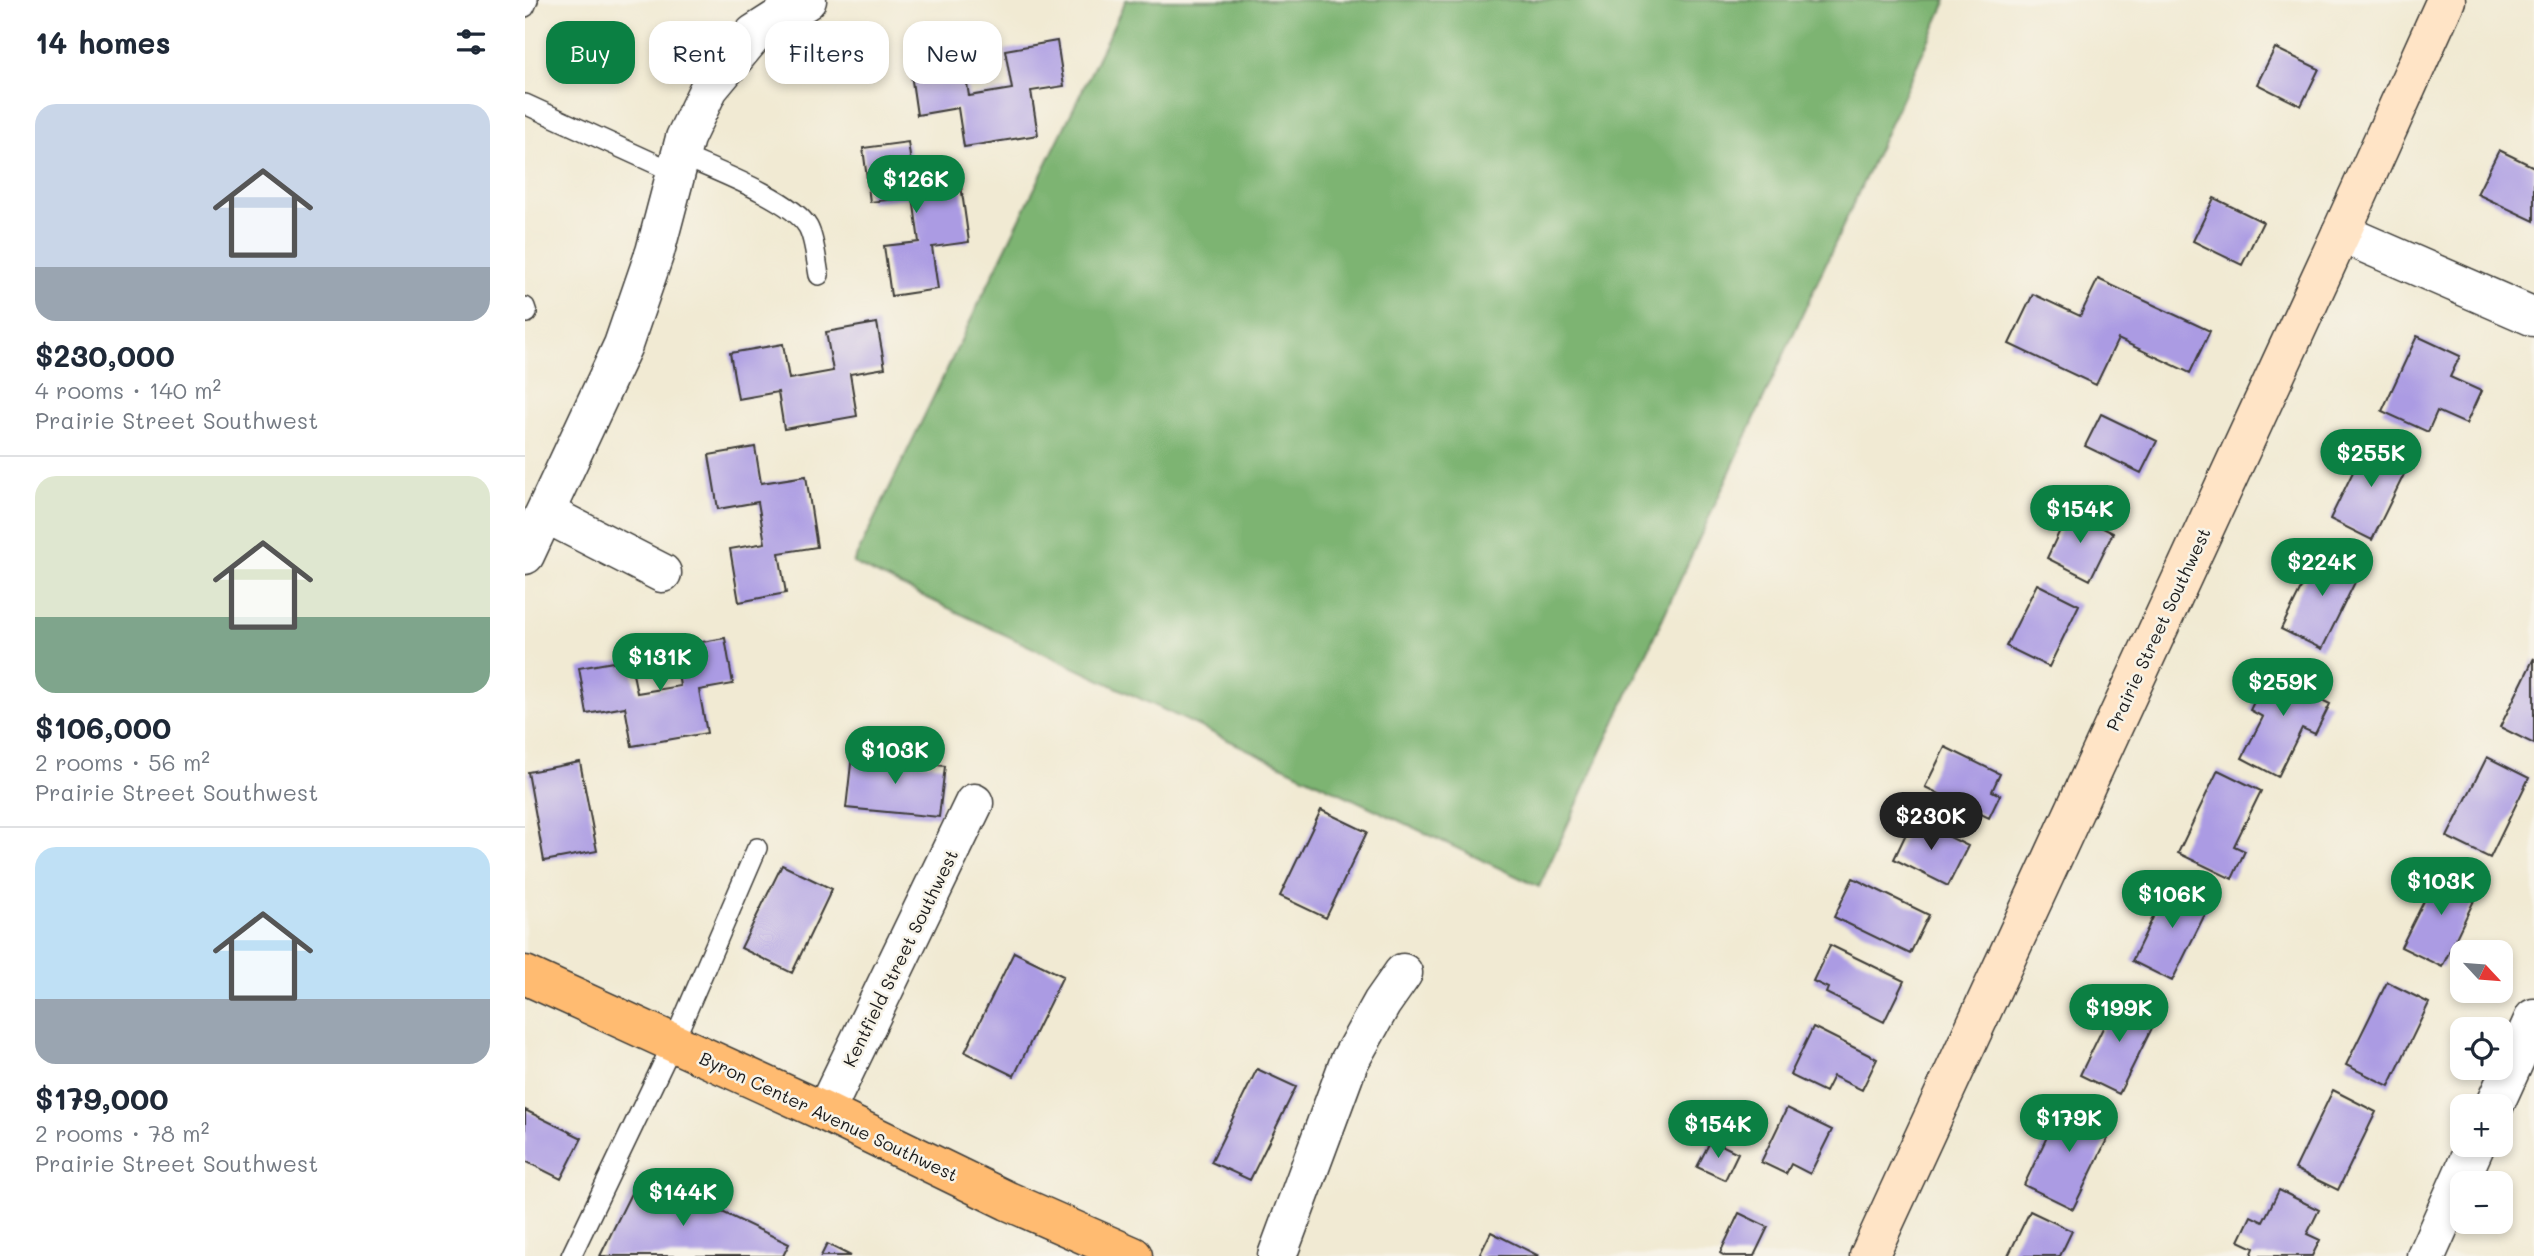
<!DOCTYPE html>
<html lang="en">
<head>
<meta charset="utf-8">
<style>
	:root { --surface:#fff; --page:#f2f2f3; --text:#1f2937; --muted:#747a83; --line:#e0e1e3; --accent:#0b8043 }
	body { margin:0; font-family:Mali,sans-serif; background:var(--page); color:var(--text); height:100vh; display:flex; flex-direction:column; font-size:26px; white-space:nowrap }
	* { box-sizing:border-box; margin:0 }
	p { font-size:23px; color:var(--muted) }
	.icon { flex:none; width:38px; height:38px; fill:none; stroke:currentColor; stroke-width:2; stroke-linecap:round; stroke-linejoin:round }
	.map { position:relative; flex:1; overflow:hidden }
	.drawer { display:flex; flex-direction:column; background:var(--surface); width:525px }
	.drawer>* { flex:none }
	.hud { position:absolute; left:21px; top:21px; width:665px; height:63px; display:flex; gap:14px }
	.needle { width:46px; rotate:116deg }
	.buttons { position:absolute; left:1925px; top:940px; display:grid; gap:14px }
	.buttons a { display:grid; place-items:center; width:63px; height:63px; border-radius:14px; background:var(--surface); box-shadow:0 4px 10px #0003; font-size:35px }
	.price { position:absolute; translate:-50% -60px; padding:0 16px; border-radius:24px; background:var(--accent); color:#fff; font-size:23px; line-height:46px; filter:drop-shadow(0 2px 4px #0008) }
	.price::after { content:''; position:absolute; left:50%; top:42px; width:21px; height:16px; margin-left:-10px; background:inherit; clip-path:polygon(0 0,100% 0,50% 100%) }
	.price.selected { background:#222; color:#fff }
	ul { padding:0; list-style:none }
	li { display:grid; align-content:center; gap:14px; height:371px; padding:0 35px }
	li+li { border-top:2px solid var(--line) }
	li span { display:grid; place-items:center; height:217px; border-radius:21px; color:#555 }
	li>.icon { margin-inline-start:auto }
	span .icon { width:126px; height:126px; fill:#fffc; stroke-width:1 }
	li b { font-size:30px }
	h2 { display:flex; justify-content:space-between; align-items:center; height:84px; padding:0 35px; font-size:30px }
	.chip { padding:0 24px; border-radius:21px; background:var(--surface); box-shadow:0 4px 10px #0003; font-size:24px; line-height:63px }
	.chip.selected { background:var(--accent); color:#fff }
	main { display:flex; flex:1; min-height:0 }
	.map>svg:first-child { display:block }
	.forest { fill:#7db472; stroke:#4c6847; stroke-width:2 }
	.building { fill:#ab9be3 }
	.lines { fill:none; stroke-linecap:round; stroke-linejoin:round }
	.lane-casing { stroke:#3c3b37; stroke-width:22 }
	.street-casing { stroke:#3c3b37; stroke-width:41 }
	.secondary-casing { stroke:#3c3b37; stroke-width:41 }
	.primary-casing { stroke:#3c3b37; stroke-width:41 }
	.lane { stroke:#fff; stroke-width:19 }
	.street { stroke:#fff; stroke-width:38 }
	.secondary { stroke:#ffe4c6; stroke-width:38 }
	.primary { stroke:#ffbb71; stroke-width:38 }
	.labels { text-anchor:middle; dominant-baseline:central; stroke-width:5; stroke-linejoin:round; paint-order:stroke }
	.street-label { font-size:18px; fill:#1c1c1c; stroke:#f7f3e8 }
</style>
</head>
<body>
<main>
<section class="drawer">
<h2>14 homes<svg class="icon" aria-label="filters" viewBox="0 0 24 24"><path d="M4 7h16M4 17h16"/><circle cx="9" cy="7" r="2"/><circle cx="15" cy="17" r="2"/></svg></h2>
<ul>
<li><span style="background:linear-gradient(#c9d6e8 75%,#9aa5b1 0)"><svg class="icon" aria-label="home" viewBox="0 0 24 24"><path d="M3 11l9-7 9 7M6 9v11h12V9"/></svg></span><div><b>$230,000</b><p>4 rooms · 140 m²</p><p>Prairie Street Southwest</p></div></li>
<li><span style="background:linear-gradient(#dfe7d0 65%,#7fa58c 0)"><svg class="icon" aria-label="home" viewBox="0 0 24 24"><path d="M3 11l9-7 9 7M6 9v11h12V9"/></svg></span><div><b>$106,000</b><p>2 rooms · 56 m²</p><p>Prairie Street Southwest</p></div></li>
<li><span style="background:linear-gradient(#bfe0f5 70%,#9aa5b1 0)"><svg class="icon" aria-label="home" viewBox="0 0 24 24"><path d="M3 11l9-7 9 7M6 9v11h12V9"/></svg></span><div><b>$179,000</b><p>2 rooms · 78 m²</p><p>Prairie Street Southwest</p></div></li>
</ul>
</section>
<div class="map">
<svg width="2009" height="1256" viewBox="0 0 2009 1256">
	<rect width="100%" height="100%" fill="#f7f3e8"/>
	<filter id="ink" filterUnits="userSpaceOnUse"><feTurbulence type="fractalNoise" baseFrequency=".0143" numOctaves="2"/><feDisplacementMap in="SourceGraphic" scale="14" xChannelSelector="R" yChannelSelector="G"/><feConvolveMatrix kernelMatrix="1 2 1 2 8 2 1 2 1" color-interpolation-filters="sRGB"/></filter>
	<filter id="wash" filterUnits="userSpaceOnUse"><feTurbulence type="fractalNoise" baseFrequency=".00686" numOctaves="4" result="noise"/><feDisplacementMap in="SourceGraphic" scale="28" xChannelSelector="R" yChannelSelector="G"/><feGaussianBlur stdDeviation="1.57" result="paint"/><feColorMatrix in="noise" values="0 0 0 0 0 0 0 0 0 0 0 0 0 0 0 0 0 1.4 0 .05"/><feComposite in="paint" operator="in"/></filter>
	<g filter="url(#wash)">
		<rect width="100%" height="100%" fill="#f1ead3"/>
		<!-- forest -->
		<path class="forest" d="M601,0H1422L1014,887L328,563Z"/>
		<g id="blocks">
			<!-- building -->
			<path class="building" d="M532,41L539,86L506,91L513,135L439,147L433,108L392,115L385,67L438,58L444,96L487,89L480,50Z
				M1750,48L1794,69L1776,106L1732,84Z
				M383,142L388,178L434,171L444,242L407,247L413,289L366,296L359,246L394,242L388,197L345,202L338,148Z
				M1974,150L2009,167V221L1952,194Z
				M1689,198L1738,222L1717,265L1668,241Z
				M1573,279L1685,331L1665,373L1593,339L1571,385L1484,344L1508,294L1555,316Z
				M352,323L360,368L325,374L332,416L259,429L253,392L213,399L205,353L258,344L264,379L308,371L301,332Z
				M1892,336L1935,356L1925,377L1956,391L1941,424L1912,411L1903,432L1857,411Z
				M1576,414L1632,441L1616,473L1560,446Z
				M1845,437L1887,458L1847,540L1805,519Z
				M230,447L236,483L281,476L292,547L254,553L261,593L214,602L205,549L240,543L233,502L193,509L184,455Z
				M1544,511L1588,533L1565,580L1522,558Z
				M1796,548L1837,568L1797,649L1756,629Z
				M1512,584L1554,605L1524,667L1481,646Z
				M200,638L208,684L174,690L182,733L107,746L100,707L62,714L54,668L105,659L112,693L155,686L149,647Z
				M2009,658V744L1975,727Z
				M1748,663L1793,685L1787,695L1805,704L1790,734L1777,728L1753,777L1717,758L1738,717L1725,710Z
				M1420,747L1475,774L1467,791L1475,795L1464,818L1400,787Z
				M327,755L420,766L414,817L321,808Z
				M1962,757L2004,778L1965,858L1922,837Z
				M55,762L72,851L19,861L3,772Z
				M1693,770L1736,791L1709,846L1720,851L1707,879L1653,853Z
				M796,810L842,832L801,918L755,896Z
				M1388,819L1443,846L1423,886L1369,859Z
				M257,865L307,889L267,973L216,948Z
				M1916,867L1956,886L1917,967L1876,947Z
				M1328,878L1404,915L1385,954L1309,917Z
				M1646,880L1687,900L1647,981L1607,961Z
				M1305,945L1379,981L1359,1022L1301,993L1303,988L1288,981Z
				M489,952L538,976L489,1076L440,1052Z
				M1862,982L1904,1003L1864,1086L1821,1065Z
				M1594,995L1634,1014L1594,1094L1555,1075Z
				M1288,1027L1352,1059L1337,1090L1308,1076L1300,1092L1265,1075Z
				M732,1069L771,1087L725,1180L686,1162Z
				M1808,1090L1851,1112L1813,1190L1770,1169Z
				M1540,1099L1590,1123L1548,1209L1499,1185Z
				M1262,1108L1307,1130L1285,1174L1266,1164L1261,1174L1236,1162Z
				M0,1110L57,1138L36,1179L0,1161Z
				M1186,1140L1213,1153L1200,1180L1172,1167Z
				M116,1173L264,1244L258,1256H75Z
				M1754,1190L1794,1210L1782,1234L1795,1240L1787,1256H1726L1729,1248L1714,1241L1726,1216L1738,1222Z
				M1505,1211L1547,1231L1535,1256H1483Z
				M1214,1213L1243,1227L1229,1256H1200L1195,1253Z
				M966,1232L1014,1256H954Z
				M302,1244L326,1256H296Z"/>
		</g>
	</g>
	<g filter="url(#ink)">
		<use href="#blocks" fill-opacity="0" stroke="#3c3b37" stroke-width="2"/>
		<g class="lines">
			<defs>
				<path id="lane" d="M0,7L3,0
					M0,104L151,173
					M155,155C186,169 267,199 283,227C290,240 291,260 294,275
					M0,307L2,313
					M46,1256L148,1043L232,848"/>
				<path id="street" d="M1816,233L2009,317
					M20,513L137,573
					M0,555L98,345L130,252L160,138L184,88L229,34L282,0
					M1969,1106L2009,1018
					M300,1112L449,803
					M752,1256L824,1062L857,1003L878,973
					M1901,1256L1951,1144"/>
				<path id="secondary" d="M1344,1256L1816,233L1921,0"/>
				<path id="primary" d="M0,975L300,1112L483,1201L608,1256"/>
			</defs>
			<!-- lane casing -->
			<use href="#lane" class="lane-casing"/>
			<!-- street casing -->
			<use href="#street" class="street-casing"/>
			<!-- secondary casing -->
			<use href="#secondary" class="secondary-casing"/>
			<!-- primary casing -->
			<use href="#primary" class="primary-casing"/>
			<!-- lane -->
			<use href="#lane" class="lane"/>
			<!-- street -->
			<use href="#street" class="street"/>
			<!-- secondary -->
			<use href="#secondary" class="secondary"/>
			<!-- primary -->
			<use href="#primary" class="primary"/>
		</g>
	</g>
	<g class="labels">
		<!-- street labels -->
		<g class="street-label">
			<text transform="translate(1633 629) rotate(-65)">Prairie Street Southwest</text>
			<text transform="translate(375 958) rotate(-64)">Kentfield Street Southwest</text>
			<text transform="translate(304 1116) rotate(25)">Byron Center Avenue Southwest</text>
		</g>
	</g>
</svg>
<div class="buttons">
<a><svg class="needle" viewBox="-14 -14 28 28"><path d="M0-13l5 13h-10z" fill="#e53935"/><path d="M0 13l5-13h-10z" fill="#747a83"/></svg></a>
<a><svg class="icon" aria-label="locate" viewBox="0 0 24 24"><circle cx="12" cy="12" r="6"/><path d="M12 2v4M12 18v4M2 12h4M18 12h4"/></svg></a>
<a>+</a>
<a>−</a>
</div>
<b class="price" style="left:391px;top:215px">$126K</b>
<b class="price" style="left:1846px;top:489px">$255K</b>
<b class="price" style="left:1555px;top:545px">$154K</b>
<b class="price" style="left:1797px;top:598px">$224K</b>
<b class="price" style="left:135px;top:693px">$131K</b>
<b class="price" style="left:1758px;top:718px">$259K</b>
<b class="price" style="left:370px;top:786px">$103K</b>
<b class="price selected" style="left:1406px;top:852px">$230K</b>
<b class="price" style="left:1916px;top:917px">$103K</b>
<b class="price" style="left:1647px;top:930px">$106K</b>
<b class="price" style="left:1594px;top:1044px">$199K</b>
<b class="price" style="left:1544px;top:1154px">$179K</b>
<b class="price" style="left:1193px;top:1160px">$154K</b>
<b class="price" style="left:158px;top:1228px">$144K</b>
<div class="hud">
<a class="chip selected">Buy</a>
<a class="chip">Rent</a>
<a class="chip">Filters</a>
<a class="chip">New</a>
</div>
</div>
</main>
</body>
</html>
